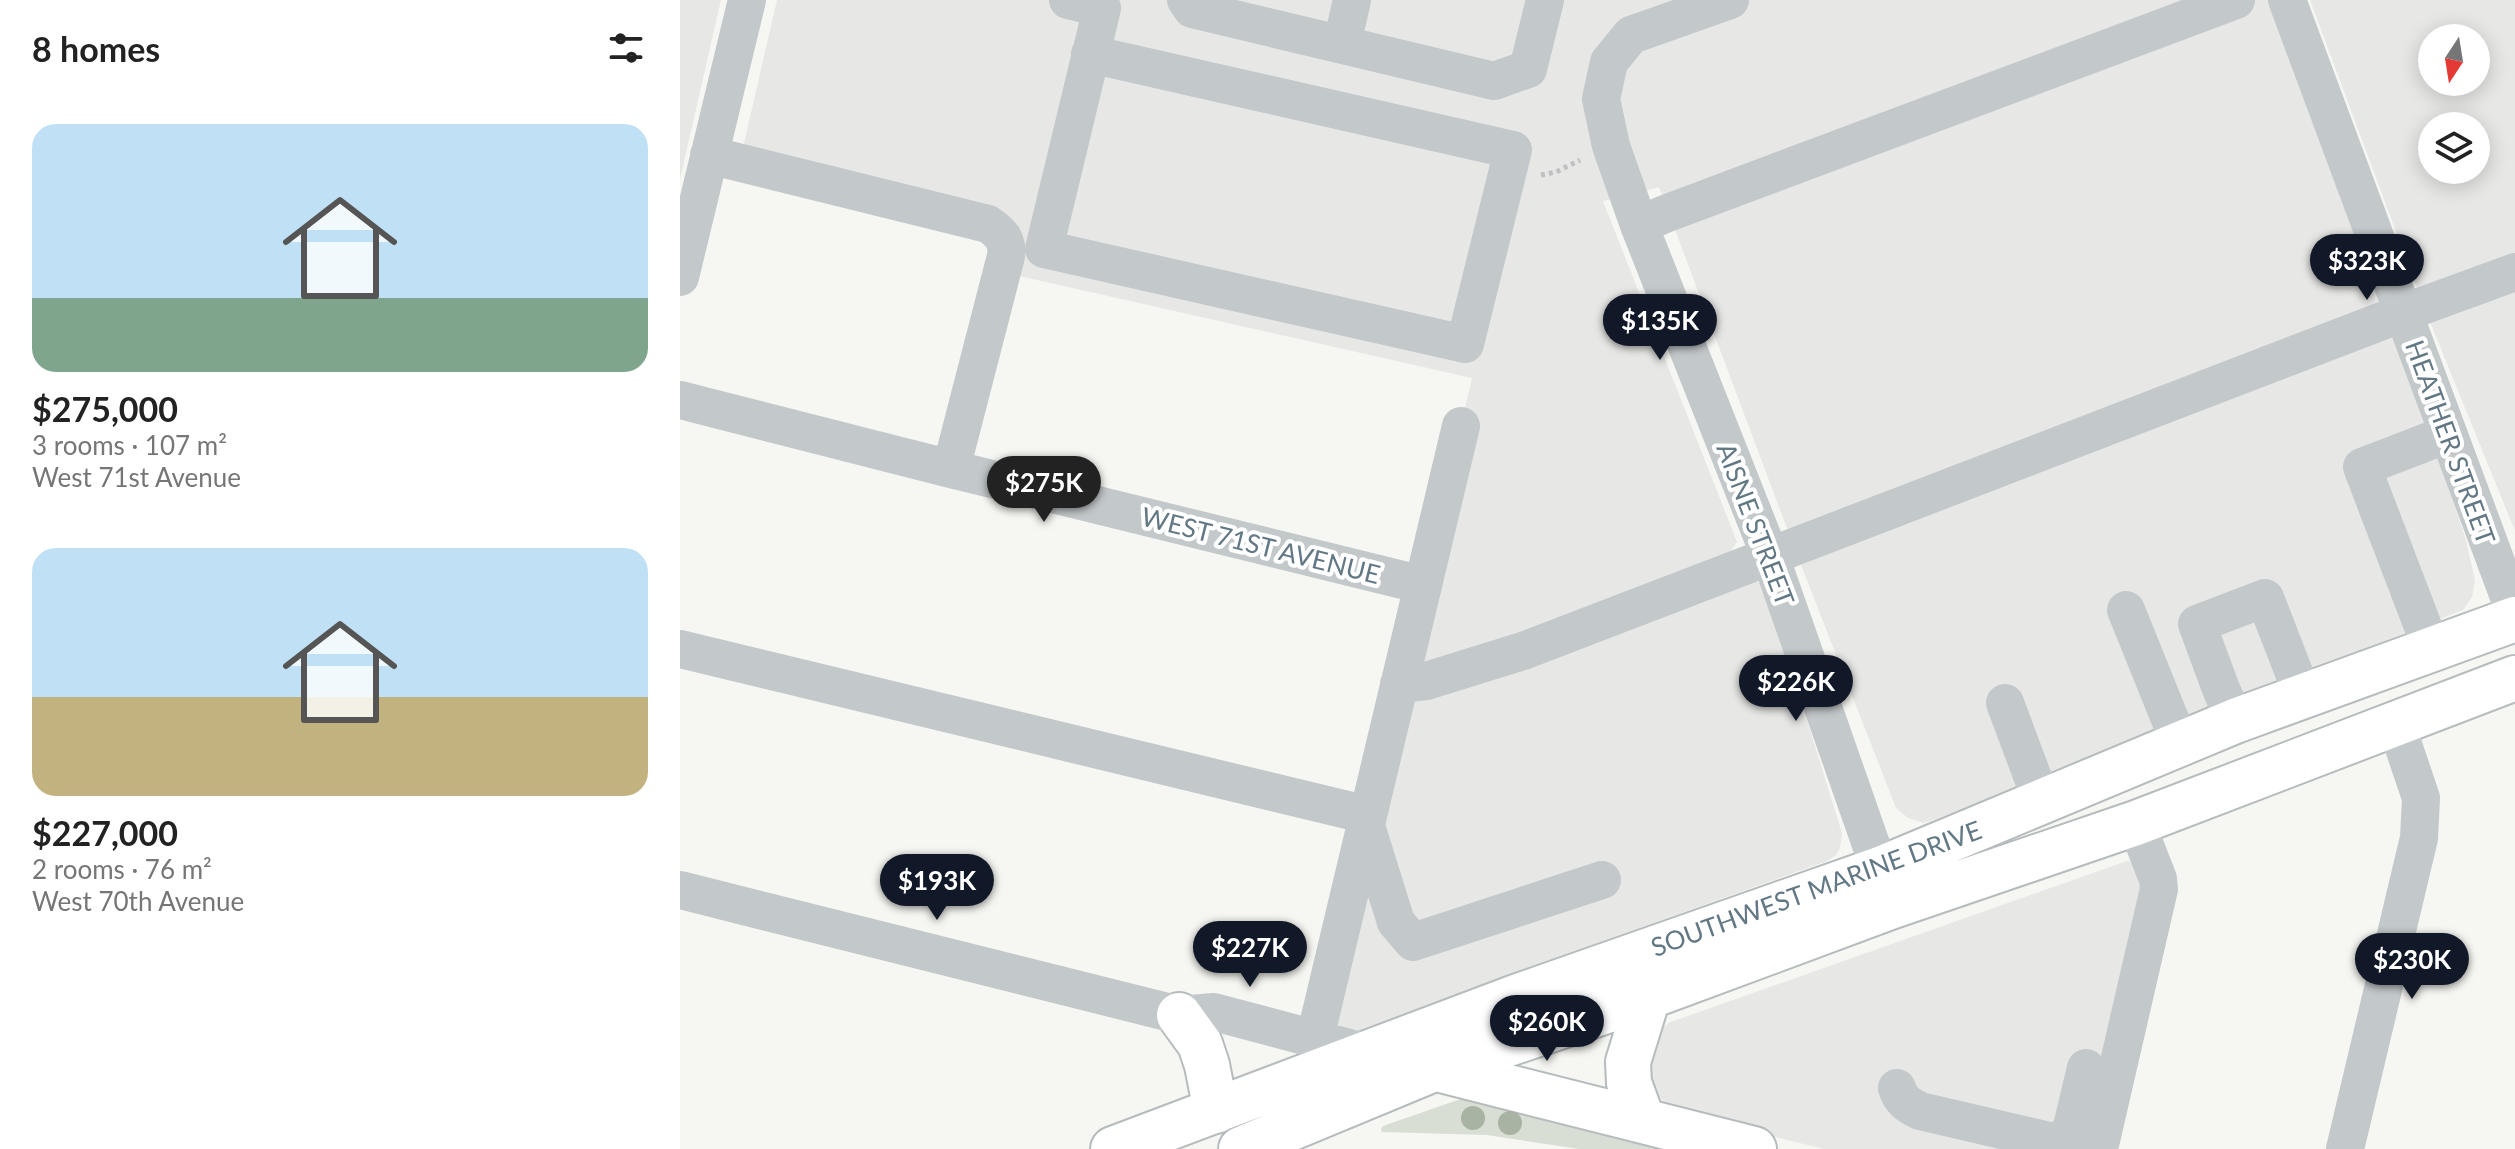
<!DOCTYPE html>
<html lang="en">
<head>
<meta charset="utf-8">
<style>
	:root { --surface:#fff; --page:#f6f6f6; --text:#222; --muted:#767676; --accent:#111827 }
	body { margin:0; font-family:Lato,sans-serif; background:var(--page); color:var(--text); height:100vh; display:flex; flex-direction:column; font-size:30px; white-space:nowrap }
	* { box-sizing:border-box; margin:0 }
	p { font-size:26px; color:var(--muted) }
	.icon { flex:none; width:44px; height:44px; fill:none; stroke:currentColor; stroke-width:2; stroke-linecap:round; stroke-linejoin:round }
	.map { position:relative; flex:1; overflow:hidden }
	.side { display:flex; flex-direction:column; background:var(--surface); width:680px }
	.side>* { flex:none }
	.needle { width:52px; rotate:192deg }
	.controls { position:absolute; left:1738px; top:24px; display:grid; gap:16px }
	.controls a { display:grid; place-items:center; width:72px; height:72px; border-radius:50%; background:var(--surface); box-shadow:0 4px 20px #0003; font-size:40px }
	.price { position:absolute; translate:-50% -68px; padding:0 18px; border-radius:28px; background:var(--accent); color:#fff; font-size:26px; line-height:52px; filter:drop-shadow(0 2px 4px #0008) }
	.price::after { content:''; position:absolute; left:50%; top:48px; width:24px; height:18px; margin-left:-12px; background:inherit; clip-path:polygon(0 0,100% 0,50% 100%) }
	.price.on { background:#222; color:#fff }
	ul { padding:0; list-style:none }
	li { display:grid; align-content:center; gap:16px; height:424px; padding:0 32px }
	li span { display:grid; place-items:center; height:248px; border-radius:24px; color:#555 }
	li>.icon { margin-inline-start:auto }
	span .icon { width:144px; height:144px; fill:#fffc; stroke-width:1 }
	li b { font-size:34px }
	h2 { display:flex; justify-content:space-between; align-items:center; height:96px; padding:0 32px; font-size:34px }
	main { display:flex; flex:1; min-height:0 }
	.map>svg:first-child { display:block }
	.built { fill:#e7e7e6; fill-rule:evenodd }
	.green { fill:#d8ded3 }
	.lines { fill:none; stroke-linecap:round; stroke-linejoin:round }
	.major-casing { stroke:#b6bbbe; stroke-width:48 }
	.path { stroke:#bfc1c3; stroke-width:5; stroke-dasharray:4 4; stroke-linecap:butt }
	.minor { stroke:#c3c8ca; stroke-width:38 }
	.major { stroke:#fff; stroke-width:44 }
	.tree { fill:#a8b3a3 }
	.labels { text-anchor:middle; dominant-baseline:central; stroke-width:8; stroke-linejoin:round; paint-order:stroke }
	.street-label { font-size:26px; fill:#637885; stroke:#fff }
</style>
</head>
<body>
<main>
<section class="side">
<h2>8 homes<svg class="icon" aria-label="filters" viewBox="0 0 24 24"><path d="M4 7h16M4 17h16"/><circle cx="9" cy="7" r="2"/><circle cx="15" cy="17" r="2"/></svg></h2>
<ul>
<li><span style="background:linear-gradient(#bfe0f5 70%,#7fa58c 0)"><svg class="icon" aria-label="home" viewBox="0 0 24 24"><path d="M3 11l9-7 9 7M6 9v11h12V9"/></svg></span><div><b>$275,000</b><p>3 rooms · 107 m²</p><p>West 71st Avenue</p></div></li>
<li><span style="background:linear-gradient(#bfe0f5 60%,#c2b280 0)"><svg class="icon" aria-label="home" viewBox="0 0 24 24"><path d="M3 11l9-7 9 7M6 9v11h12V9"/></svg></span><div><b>$227,000</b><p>2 rooms · 76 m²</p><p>West 70th Avenue</p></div></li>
</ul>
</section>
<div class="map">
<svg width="1835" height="1149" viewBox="0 0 1835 1149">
	<rect width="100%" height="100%" fill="#f6f6f2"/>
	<!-- built -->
	<path class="built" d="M0,0H41L0,179Z
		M97,0H1590L1712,317L1786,540L1795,581L1792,597L1783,610L1251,821L1244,823L1228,818L1216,808L1114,547L979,187L923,201L1057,542L1044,561L1081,584L1087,591L1162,833L1160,848L1156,855L1147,861L824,976L679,1031L638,1024L792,378L322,272L327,249L66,147L64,143Z
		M1630,0H1835V531L1744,307ZM1752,38H1796V82H1752ZM1752,126H1796V170H1752Z
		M1447,861L1474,867L1419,1149H1144L1002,1114L993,1110L982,1100L970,1082V1053L976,1035L988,1023Z"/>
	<!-- green -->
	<path class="green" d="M792,1095L999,1149H899L807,1135L702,1132L701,1129L703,1126Z"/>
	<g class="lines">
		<defs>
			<path id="major" d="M499,1015L520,1044L527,1065L536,1111
				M753,1068L1074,1149
				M963,1121L949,1083L948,1062L968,997
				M433,1149L833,998L1200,869L1555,721L1835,619
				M561,1149L754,1069L968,997L1213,906L1456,823L1835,678"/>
		</defs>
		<!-- major casing -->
		<use href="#major" class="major-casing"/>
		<!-- path -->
		<path class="path" d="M861,175L876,172L900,160"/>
		<!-- minor -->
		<path class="minor" d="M388,0L422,8L364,249L785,344L833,150L410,54
			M506,0L512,9L814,81L848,69L865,0
			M1050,0L951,35L929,62L921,99L931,146L959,225L1090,556L1209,896
			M1607,0L1835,613
			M662,44L672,0
			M29,155L308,224C321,233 328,240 326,256L271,469
			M959,225L985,214L1556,0
			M0,277L67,0
			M0,400L271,469L743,585
			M1446,610L1500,744
			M0,649L688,815
			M1752,650L1682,467L1768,434
			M719,684L746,681L843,651L1723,313L1835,272
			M1325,703L1362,802
			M1555,721L1541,689L1517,624L1585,598L1623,696
			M686,826L716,922L733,942L922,880
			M0,890L499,1015L534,1012L688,1053
			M635,1038L781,426
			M1217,1088C1221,1101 1228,1105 1240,1111L1369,1141L1380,1140L1391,1131L1406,1068
			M1419,1149L1479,889L1478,879L1456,823
			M1665,1149L1739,838L1741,798L1716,724"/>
		<!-- major -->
		<use href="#major" class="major"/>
	</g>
	<!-- trees -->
	<g class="tree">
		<circle cx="793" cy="1118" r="12"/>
		<circle cx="830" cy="1123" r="12"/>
	</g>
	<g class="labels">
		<!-- street labels -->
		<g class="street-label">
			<text transform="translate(1771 442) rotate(70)">HEATHER STREET</text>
			<text transform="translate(1076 524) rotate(69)">AISNE STREET</text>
			<text transform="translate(581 545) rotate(14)">WEST 71ST AVENUE</text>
			<text transform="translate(1136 888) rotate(-20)">SOUTHWEST MARINE DRIVE</text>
		</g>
	</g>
</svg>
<div class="controls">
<a><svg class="needle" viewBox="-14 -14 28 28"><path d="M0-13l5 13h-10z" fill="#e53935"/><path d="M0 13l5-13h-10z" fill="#767676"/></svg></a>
<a><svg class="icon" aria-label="layers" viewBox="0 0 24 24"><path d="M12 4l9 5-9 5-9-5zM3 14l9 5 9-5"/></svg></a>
</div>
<b class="price" style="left:1687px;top:302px">$323K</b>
<b class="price" style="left:980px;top:362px">$135K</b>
<b class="price on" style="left:364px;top:524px">$275K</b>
<b class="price" style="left:1116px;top:723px">$226K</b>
<b class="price" style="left:257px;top:922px">$193K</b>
<b class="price" style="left:570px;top:989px">$227K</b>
<b class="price" style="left:1732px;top:1001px">$230K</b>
<b class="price" style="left:867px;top:1063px">$260K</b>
</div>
</main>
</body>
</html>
